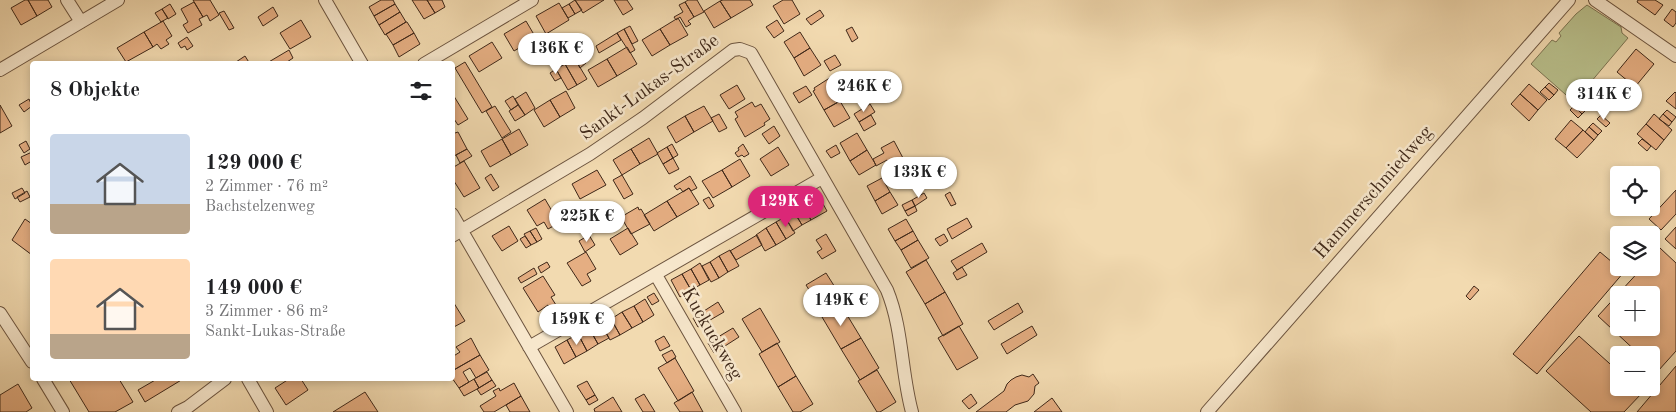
<!DOCTYPE html>
<html lang="de">
<head>
<meta charset="utf-8">
<style>
	:root { --surface:#fff; --page:#f2f2f2; --text:#202124; --muted:#757577; --accent:#db2777 }
	body { margin:0; font-family:"Old Standard TT",serif; background:var(--page); color:var(--text); height:100vh; display:flex; flex-direction:column; font-size:19px; white-space:nowrap }
	* { box-sizing:border-box; margin:0 }
	p { font-size:16px; color:var(--muted) }
	.icon { flex:none; width:28px; height:28px; fill:none; stroke:currentColor; stroke-width:2; stroke-linecap:round; stroke-linejoin:round }
	.map { position:relative; flex:1; overflow:hidden }
	.drawer { position:absolute; left:30px; top:61px; width:425px; height:320px; display:flex; flex-direction:column; background:var(--surface); border-radius:5px; box-shadow:0 2px 8px #0003 }
	.drawer>* { flex:none }
	.buttons { position:absolute; left:1610px; top:166px; display:grid; gap:10px }
	.buttons a { display:grid; place-items:center; width:50px; height:50px; border-radius:5px; background:var(--surface); box-shadow:0 2px 8px #0003; font-size:25px }
	.price { position:absolute; translate:-50% -42px; padding:0 11px; border-radius:18px; background:#fff; color:#222; font-size:16px; line-height:32px; filter:drop-shadow(0 1px 2px #0008) }
	.price::after { content:''; position:absolute; left:50%; top:30px; width:15px; height:11px; margin-left:-8px; background:inherit; clip-path:polygon(0 0,100% 0,50% 100%) }
	.price.on { background:var(--accent); color:#fff }
	ul { padding:0; list-style:none }
	li { display:flex; align-items:center; gap:15px; height:125px; padding:0 20px }
	li span { display:grid; place-items:center; flex:none; width:140px; height:100px; border-radius:5px; color:#555 }
	li>.icon { margin-inline-start:auto }
	span .icon { width:60px; height:60px; fill:#fffc; stroke-width:1 }
	li b { font-size:21px }
	h2 { display:flex; justify-content:space-between; align-items:center; height:60px; padding:0 20px; font-size:21px }
	.map>svg:first-child { display:block }
	.green { fill:#b9c08c; stroke:#7c7452 }
	.building { fill:#e5ae82; stroke:#3f2819; fill-rule:evenodd }
	.lines { fill:none; stroke-linecap:round; stroke-linejoin:round }
	.minor-casing { stroke:#6c543f; stroke-width:14 }
	.minor { stroke:#f7e7cc; stroke-width:12 }
	.labels { text-anchor:middle; dominant-baseline:central; stroke-width:5; stroke-linejoin:round; paint-order:stroke }
	.street-label { font-size:19px; fill:#3f2819; stroke:#f7e7cc }
</style>
</head>
<body>
<div class="map">
<svg width="1676" height="412" viewBox="0 0 1676 412">
	<rect width="100%" height="100%" fill="#f2dab0"/>
	<filter id="stains"><feTurbulence type="fractalNoise" baseFrequency=".004" numOctaves="4"/><feColorMatrix values="0 0 0 0 .2 0 0 0 0 .09 0 0 0 0 .02 0 0 0 .5 -.17"/></filter>
	<radialGradient id="worn" r=".72"><stop offset=".6" stop-color="#630" stop-opacity="0"/><stop offset="1" stop-color="#630" stop-opacity=".3"/></radialGradient>
	<!-- green -->
	<path class="green" d="M1587,5L1621,27L1622,33L1628,38L1574,102L1531,64L1552,40L1556,42L1561,36L1559,33L1576,14Z"/>
	<!-- building -->
	<path class="building" d="M25,0H28L37,16L21,25L11,8Z
		M28,0H48L52,7L37,16Z
		M193,0H210L219,15L210,21L207,15L203,17Z
		M381,0H393L395,4L374,16L369,7Z
		M412,0H427L435,13L424,19Z
		M427,0H442L445,7L435,13Z
		M575,0H604L583,13Z
		M575,0L582,10L575,14L569,4Z
		M614,0H627L633,9L623,15Z
		M688,0H697L704,12L694,17L685,2Z
		M723,0H750L753,5L731,18L720,1Z
		M783,0H792L800,14L784,24L773,6Z
		M1638,0H1655L1663,5L1655,15L1637,2Z
		M720,1L731,18L714,28L704,11Z
		M194,2L203,17L199,19L202,25L188,33L183,25L188,22L181,9Z
		M685,2L694,17L688,21L691,24L686,27L680,17L676,20L674,17L683,12L679,5Z
		M559,3L569,20L546,34L536,16Z
		M170,4L176,14L168,19L162,9Z
		M395,4L400,12L379,25L374,16Z
		M569,4L575,14L568,18L562,8Z
		M273,7L278,16L263,26L258,17Z
		M162,9L168,18L161,22L155,13Z
		M1672,9L1676,12V23L1673,27L1664,20Z
		M820,10L824,16L811,25L806,19Z
		M224,11L234,28L229,30L219,13Z
		M400,12L406,22L385,35L379,25Z
		M678,18L688,35L670,45L660,29Z
		M301,20L311,37L290,49L280,33Z
		M777,20L784,31L774,38L766,27Z
		M163,21L172,36L166,40L169,44L161,49L157,44L153,47L144,32Z
		M526,21L536,38L514,51L504,34Z
		M406,22H407L414,33L393,45L386,34Z
		M630,26L638,41L632,44L624,29Z
		M852,27L858,38L852,42L846,30Z
		M624,29L635,50L630,53L617,33Z
		M660,29L670,45L652,56L642,40Z
		M144,32L153,47L126,62L117,48Z
		M800,32L810,48L794,58L784,42Z
		M414,33L420,44L399,57L393,45Z
		M617,33L621,40L599,53L596,46Z
		M187,37L193,46L187,50L185,46L181,48L178,43Z
		M492,42L502,58L479,72L469,56Z
		M627,47L637,64L617,76L607,59Z
		M810,48L821,65L804,76L794,58Z
		M1636,49L1654,64L1635,87L1617,72Z
		M289,50L293,58L287,62L288,64H268L267,63Z
		M581,55L586,63L580,68L575,59Z
		M835,55L841,65L830,71L824,61Z
		M245,56L250,64H233Z
		M575,59L587,79L577,85L565,64Z
		M607,59L617,76L598,87L588,70Z
		M465,62L492,107L482,113L455,68Z
		M565,64L577,85L568,90L556,69Z
		M556,69L561,78L555,81L550,73Z
		M839,72L848,86L836,94L840,101L824,110L813,91L815,90L814,88Z
		M1603,81L1621,97L1613,105L1595,90Z
		M1549,83L1558,90L1554,95L1545,87Z
		M1529,84L1547,100L1538,110L1520,94Z
		M737,85L745,99L729,109L720,95Z
		M806,86L812,95L799,103L793,93Z
		M1545,87L1554,95L1549,100L1540,92Z
		M1624,89L1633,98L1629,102L1620,93Z
		M1595,90L1613,105L1606,114L1588,99Z
		M566,91L575,108L560,117L550,100Z
		M526,92L535,108L525,115L515,99Z
		M1675,92L1676,93V109L1666,101Z
		M452,93L468,119L458,125L452,116Z
		M1520,94L1538,110L1529,121L1511,104Z
		M513,96L518,105L511,110L505,101Z
		M29,99L32,106L24,112L19,105Z
		M550,100L560,117L544,127L534,110Z
		M840,101L850,118L834,127L824,110Z
		M752,102L755,107L761,104L770,119L764,123L765,125L745,137L735,119L738,117L735,112Z
		M1577,102L1586,110L1582,114L1574,106Z
		M870,104L875,112L859,122L854,114Z
		M0,105L12,126L0,133Z
		M518,105L525,115L515,121L509,111Z
		M495,106L511,132L502,138L486,111Z
		M704,106L713,121L694,132L685,116Z
		M1574,106L1582,114L1578,118L1570,110Z
		M1667,110L1676,117L1672,122L1663,114Z
		M719,114L727,128L719,132L711,118Z
		M1654,114L1672,130L1664,140L1646,124Z
		M1663,114L1672,122L1669,126L1659,119Z
		M871,115L876,124L864,131L859,122Z
		M1601,115L1610,123L1606,127L1597,119Z
		M685,116L694,132L676,143L667,127Z
		M1571,120L1583,130L1566,148L1555,139Z
		M1593,123L1602,131L1598,135L1589,127Z
		M1646,124L1664,140L1656,150L1637,134Z
		M774,126L780,136L769,144L762,134Z
		M1589,127L1598,135L1594,140L1585,132Z
		M519,129L528,145L511,155L502,139Z
		M1583,130L1594,140L1577,158L1566,148Z
		M458,132L467,149L454,156L452,153V134Z
		M857,133L867,150L850,161L840,143Z
		M649,138L658,154L640,164L631,149Z
		M502,139L511,155L490,167L481,151Z
		M1642,139L1651,146L1647,151L1638,143Z
		M26,141L30,149L24,153L19,145Z
		M894,141L903,158L890,165L887,160L876,166L873,159L884,153L881,148Z
		M672,144L678,155L673,158L667,147Z
		M743,144L749,154L744,157L742,155L738,157L735,153L739,150L738,148Z
		M836,145L840,153L831,158L826,151Z
		M667,147L673,158L663,164L657,153Z
		M778,147L789,165L771,176L760,159Z
		M467,149L472,156L460,163L456,155Z
		M631,149L640,164L622,175L613,160Z
		M867,150L876,165L859,175L850,161Z
		M32,152V164L31,165L30,162L25,165L21,157Z
		M673,158L679,169L669,174L663,164Z
		M740,159L750,176L732,187L722,170Z
		M464,161L480,188L464,197L452,178V168Z
		M597,170L606,185L580,199L572,184Z
		M722,170L732,187L713,198L702,181Z
		M491,174L499,187L493,191L485,178Z
		M622,175L633,194L624,199L613,180Z
		M690,176L697,188L691,191L689,188L683,192L680,188L677,190L674,186Z
		M882,178L890,192L875,201L867,186Z
		M22,188L25,193L15,199L12,193Z
		M689,188L699,204L677,217L667,201Z
		M1676,190V214L1661,230L1649,219Z
		M27,191L30,197L20,202L17,197Z
		M890,192L898,205L882,214L875,201Z
		M950,192L956,204L951,206L945,195Z
		M924,193L927,198L915,206L912,200Z
		M818,195L827,211L811,220L802,204Z
		M709,197L714,206L709,209L703,200Z
		M545,199L559,223L548,229L544,222L537,226L527,210Z
		M912,200L915,206L905,211L902,205Z
		M667,201L677,217L654,231L644,215Z
		M577,202L584,213L578,216L572,206Z
		M802,204L811,220L802,225L793,210Z
		M915,206L917,211L908,216L905,211Z
		M638,207L639,210L641,209L650,224L631,234L621,217Z
		M793,210L802,225L793,231L784,215Z
		M785,217L795,233L786,239L776,222Z
		M967,218L972,227L952,239L947,229Z
		M25,219L32,224V255L12,240Z
		M906,219L913,231L895,241L888,229Z
		M776,222L786,239L776,245L766,228Z
		M509,226L518,241L502,251L492,236Z
		M1676,227V249L1665,239Z
		M536,228L542,239L537,242L530,231Z
		M628,228L638,244L620,255L610,239Z
		M766,228L776,245L765,251L756,235Z
		M530,231L537,242L531,245L524,234Z
		M913,231L918,240L901,250L895,241Z
		M826,234L836,251L822,259L817,252L822,249L816,240Z
		M944,234L948,241L940,246L935,239Z
		M589,235L595,245L585,252L579,241Z
		M757,235L762,245L736,260L730,251Z
		M525,236L531,245L526,248L520,239Z
		M918,240L929,258L911,268L901,250Z
		M982,243L987,252L957,270L951,261Z
		M1660,248L1676,263V351L1658,371L1651,365V355H1640L1598,316L1642,268H1651V257ZM1619,295H1651V328H1619Z
		M730,250L739,266L728,272L719,256Z
		M586,252L596,269L587,274L591,281L582,286L567,263Z
		M1600,252L1624,272L1537,374L1513,354Z
		M719,256L728,272L719,278L710,262Z
		M926,260L945,292L925,304L906,272Z
		M547,262L550,267L541,273L538,267Z
		M710,262L719,278L711,282L702,266Z
		M700,263L709,280L700,285L691,269Z
		M962,267L967,275L957,280L953,273Z
		M534,268L537,274L521,283L518,278Z
		M691,269L700,285L691,290L682,274Z
		M826,273L845,303L825,315L806,285Z
		M682,274L691,290L680,297L671,280Z
		M543,276L555,295L551,297L556,305L551,309L548,305L538,312L523,288Z
		M1474,286L1479,290L1470,300L1466,296Z
		M945,292L963,324L943,336L925,304Z
		M654,293L659,301L652,305L647,297Z
		M645,299L654,315L643,322L634,306Z
		M452,300L465,321L452,328Z
		M718,302L724,312L698,327L693,318Z
		M1018,303L1023,312L994,330L988,321Z
		M841,305L861,338L841,349L822,317Z
		M634,306L643,322L632,328L622,312Z
		M760,308L780,342L762,352L742,319Z
		M622,312L632,328L620,335L611,319Z
		M611,319L620,335L610,340L601,324Z
		M600,322L609,338L598,344L589,328Z
		M959,326L978,358L957,370L938,338Z
		M1032,326L1037,335L1007,354L1001,344Z
		M589,328L598,344L587,351L578,334Z
		M733,328L739,337L714,353L708,343Z
		M578,334L587,351L576,357L567,340Z
		M664,336L670,346L660,351L655,341Z
		M1579,336L1619,372V388H1636L1642,393L1624,412H1591L1546,371Z
		M471,338L480,355L452,371V357L460,352L456,347Z
		M861,338L879,368L860,380L841,349Z
		M567,340L576,357L564,364L555,347Z
		M777,343L796,376L778,387L759,354Z
		M672,350L676,357L667,363L662,355Z
		M480,355L489,370L476,378L470,368L463,372L469,382L459,388L452,378V371Z
		M675,358L694,391L678,401L658,368Z
		M1676,366V412H1637Z
		M877,370L896,402L880,412H877L858,381Z
		M487,372L492,380L479,388L474,379Z
		M1033,374L1039,383L1035,386L1034,394L1028,401L1015,405L1006,412H976L1004,391L1007,384L1011,380L1016,377L1022,375L1029,377Z
		M796,376L813,404L800,412H793L778,387Z
		M69,379H119L133,402L115,412H89Z
		M157,379H183L145,402L138,390Z
		M289,379H301L308,390L286,405L275,388Z
		M474,379L479,388L464,396L459,388Z
		M492,380L496,386L481,395L477,389Z
		M587,381L595,395L586,400L577,386Z
		M514,383L521,396L494,412H484L480,406L496,396L493,391L499,388L500,391Z
		M18,384L32,408L26,412H0V395Z
		M365,392L378,412H333Z
		M692,392L703,412H680L674,403Z
		M644,394L655,412H643L635,399Z
		M971,394L977,403L969,409L962,401Z
		M595,395L598,400L589,405L586,400Z
		M521,396L530,412H510L506,405Z
		M613,397L622,412H595L594,409Z
		M1052,398L1062,412H1034Z"/>
	<g class="lines">
		<defs>
			<path id="minor" d="M67,0L81,22
				M325,0L362,64
				M1595,0L1676,56
				M424,64L532,0
				M0,70L118,0
				M452,214L567,412
				M452,236L590,154L643,118L733,50L740,49L751,53L887,290C903,329 901,372 912,412
				M656,275L735,412
				M0,313L32,362
				M529,347L822,178
				M43,379L63,412
				M248,379L267,412
				M178,412L188,407L225,379
				M1207,412L1569,0"/>
		</defs>
		<!-- minor casing -->
		<use href="#minor" class="minor-casing"/>
		<!-- minor -->
		<use href="#minor" class="minor"/>
	</g>
	<g class="labels">
		<!-- street labels -->
		<g class="street-label">
			<text transform="translate(650 88) rotate(-36)">Sankt-Lukas-Straße</text>
			<text transform="translate(1374 193) rotate(-49)">Hammerschmiedweg</text>
			<text transform="translate(711 334) rotate(60)">Kuckuckweg</text>
		</g>
	</g>
	<rect width="100%" height="100%" filter="url(#stains)"/>
	<rect width="100%" height="100%" fill="url(#worn)"/>
</svg>
<div class="buttons">
<a><svg class="icon" aria-label="locate" viewBox="0 0 24 24"><circle cx="12" cy="12" r="6"/><path d="M12 2v4M12 18v4M2 12h4M18 12h4"/></svg></a>
<a><svg class="icon" aria-label="layers" viewBox="0 0 24 24"><path d="M12 4l9 5-9 5-9-5zM3 14l9 5 9-5"/></svg></a>
<a>+</a>
<a>−</a>
</div>
<b class="price" style="left:556px;top:75px">136K €</b>
<b class="price" style="left:864px;top:113px">246K €</b>
<b class="price" style="left:1604px;top:121px">314K €</b>
<b class="price" style="left:919px;top:199px">133K €</b>
<b class="price on" style="left:786px;top:228px">129K €</b>
<b class="price" style="left:587px;top:243px">225K €</b>
<b class="price" style="left:841px;top:327px">149K €</b>
<b class="price" style="left:577px;top:346px">159K €</b>
<section class="drawer">
<h2>8 Objekte<svg class="icon" aria-label="filters" viewBox="0 0 24 24"><path d="M4 7h16M4 17h16"/><circle cx="9" cy="7" r="2"/><circle cx="15" cy="17" r="2"/></svg></h2>
<ul>
<li><span style="background:linear-gradient(#c9d6e8 70%,#b9a48a 0)"><svg class="icon" aria-label="home" viewBox="0 0 24 24"><path d="M3 11l9-7 9 7M6 9v11h12V9"/></svg></span><div><b>129 000 €</b><p>2 Zimmer · 76 m²</p><p>Bachstelzenweg</p></div></li>
<li><span style="background:linear-gradient(#ffd9b3 75%,#b9a48a 0)"><svg class="icon" aria-label="home" viewBox="0 0 24 24"><path d="M3 11l9-7 9 7M6 9v11h12V9"/></svg></span><div><b>149 000 €</b><p>3 Zimmer · 86 m²</p><p>Sankt-Lukas-Straße</p></div></li>
</ul>
</section>
</div>
</body>
</html>
